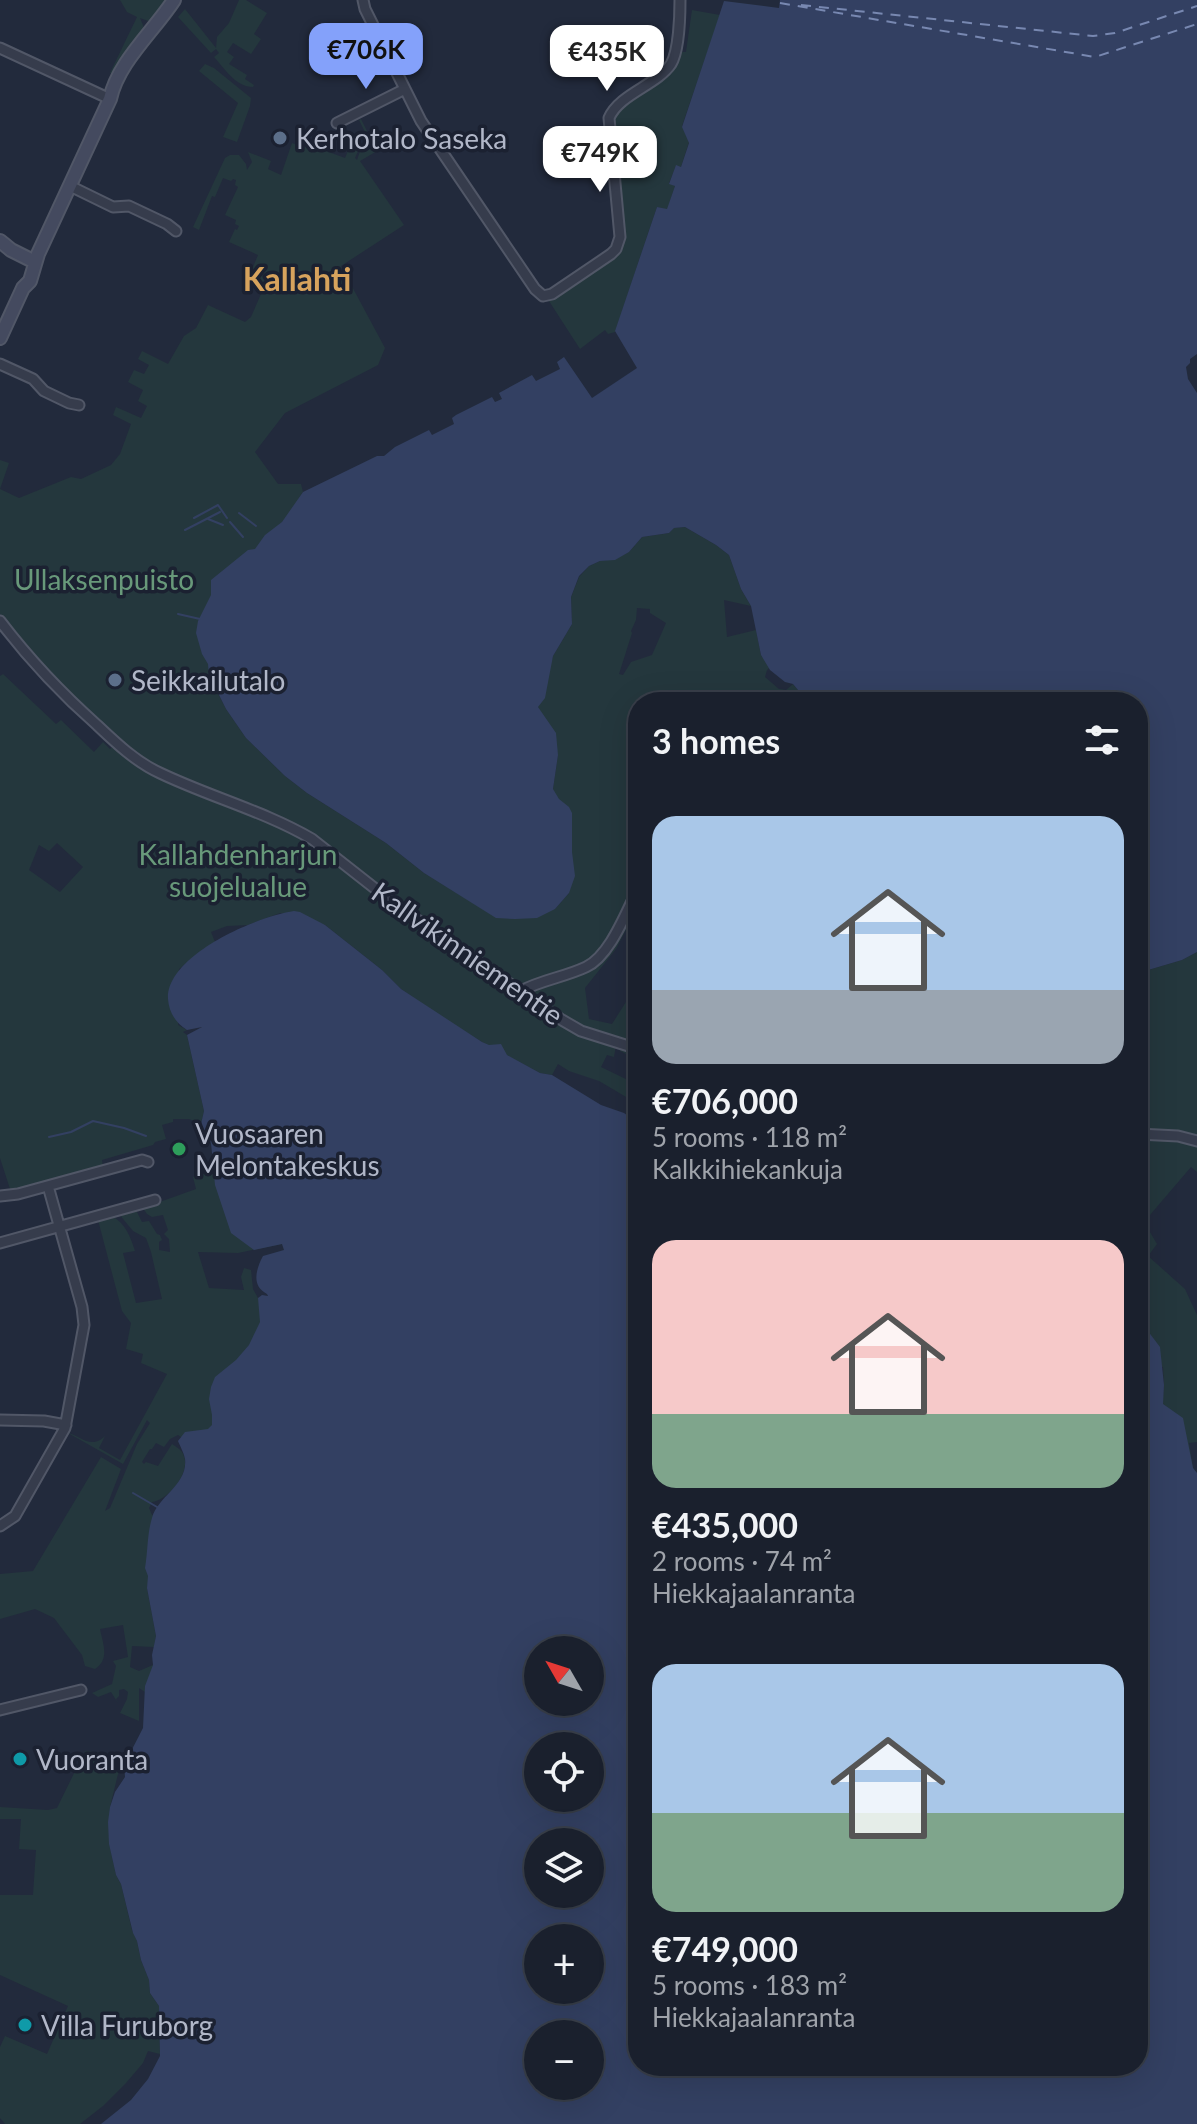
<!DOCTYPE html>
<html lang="en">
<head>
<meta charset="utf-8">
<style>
	:root { --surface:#1a202d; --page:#232835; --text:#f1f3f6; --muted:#9fa3aa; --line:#383e49; --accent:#84a1fa }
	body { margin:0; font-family:Lato,sans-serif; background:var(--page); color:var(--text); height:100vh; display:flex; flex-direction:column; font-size:30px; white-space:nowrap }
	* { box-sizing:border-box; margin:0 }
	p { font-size:26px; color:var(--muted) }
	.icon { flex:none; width:44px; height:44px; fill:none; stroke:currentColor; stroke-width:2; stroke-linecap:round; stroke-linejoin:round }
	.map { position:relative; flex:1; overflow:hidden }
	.sheet { position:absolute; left:628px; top:692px; width:520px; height:1384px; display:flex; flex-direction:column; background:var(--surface); border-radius:32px; box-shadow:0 8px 32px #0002,0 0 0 2px var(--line) }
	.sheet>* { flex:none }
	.needle { width:52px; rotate:309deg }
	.tools { position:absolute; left:524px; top:1636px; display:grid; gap:16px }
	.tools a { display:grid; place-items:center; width:80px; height:80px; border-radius:50%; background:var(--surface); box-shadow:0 8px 32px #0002,0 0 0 2px var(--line); font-size:40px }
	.price { position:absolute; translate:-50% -68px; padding:0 18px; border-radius:16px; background:#fff; color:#222; font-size:26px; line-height:52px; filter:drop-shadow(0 2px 4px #0008) }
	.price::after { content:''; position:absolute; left:50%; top:48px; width:24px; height:18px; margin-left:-12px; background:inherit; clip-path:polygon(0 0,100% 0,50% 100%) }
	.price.selected { background:var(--accent); color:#111 }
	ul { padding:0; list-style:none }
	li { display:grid; align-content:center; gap:16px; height:424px; padding:0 24px }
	li span { display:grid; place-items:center; height:248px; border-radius:24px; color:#555 }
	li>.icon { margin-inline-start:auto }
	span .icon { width:144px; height:144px; fill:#fffc; stroke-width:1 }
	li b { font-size:34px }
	h2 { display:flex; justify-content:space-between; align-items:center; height:96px; padding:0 24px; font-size:34px }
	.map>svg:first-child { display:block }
	.green { fill:#24373d; fill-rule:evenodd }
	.water { fill:#334062; fill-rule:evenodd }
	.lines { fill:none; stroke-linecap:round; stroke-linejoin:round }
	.stream { stroke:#334062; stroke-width:2 }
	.ferry { stroke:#7888b1; stroke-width:2; stroke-dasharray:10 8; stroke-linecap:butt }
	.street-casing { stroke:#515767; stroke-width:13 }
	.secondary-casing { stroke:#515767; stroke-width:16 }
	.street { stroke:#363c4c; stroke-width:9 }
	.secondary { stroke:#444a5f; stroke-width:12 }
	.service-dot { fill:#5c6f8a; stroke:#1b2131; stroke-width:3 }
	.leisure-dot { fill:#2e9e5b; stroke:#1b2131; stroke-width:3 }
	.culture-dot { fill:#0f9aa8; stroke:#1b2131; stroke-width:3 }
	.labels { text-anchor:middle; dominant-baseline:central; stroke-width:7; stroke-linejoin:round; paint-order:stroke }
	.poi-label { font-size:28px; fill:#b1b7c8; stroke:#1b2131; text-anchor:start }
	.park-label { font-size:28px; fill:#68997a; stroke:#1b2131 }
	.street-label { font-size:28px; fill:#b1b7c8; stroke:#1b2131 }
	.quarter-label { font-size:32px; font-weight:bold; fill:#d7a35d; stroke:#1b2131 }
</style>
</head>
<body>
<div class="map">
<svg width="1197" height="2124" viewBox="0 0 1197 2124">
	<rect width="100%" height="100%" fill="#222a3c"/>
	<!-- green -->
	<path class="green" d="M120,0H166L151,22L140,18L145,30L123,58L114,75L110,73L137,17L127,12Z
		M239,0H246L267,13L254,34L261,39L251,54L233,43L227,52L234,57L229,64L247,75L245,79L254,85L253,87C236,87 225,69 214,57L219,53L216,49L211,53L178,17L185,9L216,48L217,37L229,23Z
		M692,10L720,15L682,126L689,142L681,167L676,166L669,183L675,186L667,210L657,207L615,332L608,334L605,330L580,349L549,301L613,258L621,248L624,236L614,121L618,112L669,72L679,52H686Z
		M205,64L214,68L251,98L250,106L237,142L223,137L238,103L199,71Z
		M361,119L377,151L360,161L404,225L341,266L385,348L378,365L285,413L255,452L278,484H301L303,492C297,499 296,507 290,514C258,548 223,581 198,621L213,670L198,682L199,689L212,682L226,709L246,738L285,776L307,793L386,843L424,873L496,917L555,909L569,893L553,789L558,755L538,707L553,656L572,624L571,597L579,577L589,566L600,561L615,559L629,552L642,537L669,533L674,528L685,527L716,545L729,555L741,589L751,606L724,600L727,637L756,630L761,655L770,667L767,670L765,677L779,689L786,690L793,684L808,702H638V907L616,949L585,988L589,1019L612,1024L638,983V1069L633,1067L636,1059L620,1051L622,1046L616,1045L614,1057L607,1055L601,1067L632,1082L631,1084L638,1088V1104L599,1081L569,1071L558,1064L552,1075L540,1073L482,1042L440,1016L401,989L382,970L325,925L280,913L248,925L227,926L211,932L215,942L179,969L178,1025L187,1030L183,1032L187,1035L204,1111L201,1124L189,1119H173V1122L162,1125L166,1139L155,1142L153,1145L102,1160L103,1167L11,1192L0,1158V676L3,674L56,724L61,720L94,752L103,742L110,749L119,740L56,678L17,636L0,614V460L9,463L0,489L19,498L71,477L81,479L111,465L120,454L131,424L113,415L116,407L141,418L147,406L138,401L143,390L128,382L134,370L144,374L149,365L138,359L142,351L168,364L184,336L196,328L208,305L245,322L251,317L264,287L248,279L258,255L229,242L235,229L237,230L239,226L235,224L236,220L225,215L238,187L235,185L236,180L233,179L231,181L223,178L215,197L212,196L199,230L193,227L225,158L230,155H239L246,164L247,170L252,162L248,152L271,161L268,169L281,175L292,143L297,145L299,137L318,148L345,158L350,146L359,149L355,158L357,160L366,134L359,120ZM637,608L650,609V613L666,623L652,655L631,662L623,675L619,674L632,633L631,631L636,620ZM57,843L83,867L60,892L29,870L39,845L49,851Z
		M1197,952V1172L1191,1167L1144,1222L1157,1244L1148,1256L1185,1289L1197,1315V1442L1189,1443L1193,1468L1197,1473L1158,1448L1164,1385L1163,1367L1138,1369V973L1182,960Z
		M205,1171L216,1174L282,1244L238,1253L198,1252L209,1288L244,1290L241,1277L244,1268L251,1270L253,1289L258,1298L287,1292L210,1456L178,1435L170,1439L164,1447L156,1443L152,1449H150L142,1462L144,1464L146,1462L158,1466L172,1444C175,1446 180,1449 182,1452C194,1470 169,1500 152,1502L149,1508L152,1515L164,1519L147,1588L156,1636L154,1647L132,1646L130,1667L139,1671L153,1665L154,1698L139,1688V1721L120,1713L127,1699L128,1692L124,1689L119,1690V1696L116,1699L118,1703L111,1692L98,1697L92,1693L112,1684L116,1666L113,1661L128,1657L123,1625L100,1629C103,1644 110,1659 95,1669L85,1666L82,1655L54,1618L35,1609L0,1619V1574L33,1571L101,1457L121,1469L105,1511L110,1508L137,1444L150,1423L147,1420L123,1464L68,1433C81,1436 91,1450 105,1436L99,1448L120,1460L167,1374L141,1363L143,1354L126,1349L131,1323L122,1311L98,1220L112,1216C126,1224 130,1236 135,1251L123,1253L136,1303L162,1299L151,1252L146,1238L133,1231L119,1214L136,1210L142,1222L149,1221L157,1234L160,1235L162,1240L159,1242V1250L170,1252L169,1239L164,1234L168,1230L163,1215L152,1217L147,1214L143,1208L196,1189L193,1177Z
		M85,1751L129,1755L125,1765V1769H122L118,1774L110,1807L109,1843L116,1875L121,1884L132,1930L137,1941L141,1960L149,1980L150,1993L159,2006L160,2054L148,2051L143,2063L126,2083L103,2106L80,2124H5L0,2118V2047L5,2036L47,2054L68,2006L0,1975V1895H33L36,1850L19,1849L21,1819H0V1807L48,1810L57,1808Z"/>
	<!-- water -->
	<path class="water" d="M780,0H1197V354L1190,359V363L1186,367L1188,379L1197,393V952L1182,960L1138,973V702H808L793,684L785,682L770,670L761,655L751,606L741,589L729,555L716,545L685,527L674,528L669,533L642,537L629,552L615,560L600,561L589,566L579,576L571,597L572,624L553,656L545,698L538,707L556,733L558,755L553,789L559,799L569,807L572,813V852L575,876L569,893L555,909L537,918L515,919L496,918L424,873L386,843L307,793L285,776L246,738L226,709L209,675L208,664L202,654L196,633L198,621L211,595V580L248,550L255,549L265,535L282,522L303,492L377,456H384L395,447L429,430L432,435L454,424L452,418L456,415L492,397L495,402L502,399L499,393L532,375L536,381L560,369L557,362L564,357L592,398L637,368L615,331L657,207L667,209L675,186L669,184L676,165L681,167L689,143L682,127L724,1L779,8Z
		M294,911L300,912L325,925L382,970L401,989L482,1042L489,1045L501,1044L507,1055L540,1073L552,1075L601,1105L624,1113L638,1123V2066H1138V1318L1160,1347L1164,1385L1163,1404L1183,1418L1193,1468L1197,1473V2124H101L131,2100L148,2079L160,2056L159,2006L150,1993L149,1980L141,1960L137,1941L133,1933L121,1884L116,1875L109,1844L108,1822L110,1807L115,1792L125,1777L124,1765L143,1728L145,1686L153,1665L152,1655L156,1636L147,1588L148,1576L145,1568C148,1551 147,1534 152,1518C158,1496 188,1485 185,1459C184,1453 180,1446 178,1441L185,1432L208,1429L212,1425V1415L209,1399L211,1387L215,1377L236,1360L249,1345L260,1322L258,1298L262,1295L268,1296L267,1294C251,1286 256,1269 263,1256L284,1250L282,1244L254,1250L231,1233L215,1185L211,1143L201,1124L204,1111L187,1035L202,1027L187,1030C176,1023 169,1013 168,999C166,955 258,916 294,911ZM538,1650H590V1702H538ZM538,1746H590V1798H538ZM538,1842H590V1894H538ZM538,1938H590V1990H538ZM538,2034H590V2086H538Z"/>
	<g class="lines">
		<!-- stream -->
		<path class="stream" d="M239,513L256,526
			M194,518L218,505L227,518
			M208,519L223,525
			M230,522L243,537
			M185,530L220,512
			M178,614L200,619
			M49,1137L71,1132L93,1121L124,1128L146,1136
			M133,1493L157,1507"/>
		<!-- ferry -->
		<path class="ferry" d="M780,3L1095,57L1197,24
			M801,5L1093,36L1115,33L1197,6"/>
		<defs>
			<path id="street" d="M363,0L365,9L421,121L535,289L543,296L552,294L611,254L616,249L620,237L609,118C619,94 657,85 671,64C679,51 680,15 680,0
				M0,48L110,99
				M337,123L405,89
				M70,186L113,207L129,206L167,224L176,231
				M0,364L33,379L44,391L69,403L79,405
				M0,621C29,659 61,693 97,725C116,743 136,762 160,773C210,797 264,811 312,839L396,905L562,1020L581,1031L638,1049
				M521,991C541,980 565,977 586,967C610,956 626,912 638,889
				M1138,1134L1178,1136L1197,1141
				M0,1196L18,1194L142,1160L148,1162
				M0,1243L155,1200
				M0,1420L44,1421L66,1425
				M0,1526L15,1516L65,1428L84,1325L82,1307L48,1186
				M0,1710L81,1690"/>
			<path id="secondary" d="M0,241L11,250L31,260
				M0,338L23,288L30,281L38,254L110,99C118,62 153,32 174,0"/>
		</defs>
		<!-- street casing -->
		<use href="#street" class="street-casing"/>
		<!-- secondary casing -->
		<use href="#secondary" class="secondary-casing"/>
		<!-- street -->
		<use href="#street" class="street"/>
		<!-- secondary -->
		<use href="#secondary" class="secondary"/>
	</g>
	<!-- markers -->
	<g class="service-dot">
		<circle cx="280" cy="138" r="8"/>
		<circle cx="115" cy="680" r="8"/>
	</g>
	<circle class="leisure-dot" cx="179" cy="1149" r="8"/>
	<g class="culture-dot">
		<circle cx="20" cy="1759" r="8"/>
		<circle cx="25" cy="2025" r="8"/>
	</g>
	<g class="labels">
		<!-- poi labels -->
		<g class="poi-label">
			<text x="296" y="138">Kerhotalo Saseka</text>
			<text x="131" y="680">Seikkailutalo</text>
			<text x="195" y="1133">Vuosaaren<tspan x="195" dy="32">Melontakeskus</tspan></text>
			<text x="36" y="1759">Vuoranta</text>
			<text x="41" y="2025">Villa Furuborg</text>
		</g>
		<!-- park labels -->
		<g class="park-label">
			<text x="104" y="579">Ullaksenpuisto</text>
			<text x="238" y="854">Kallahdenharjun<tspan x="238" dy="32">suojelualue</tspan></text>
		</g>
		<!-- street labels -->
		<g class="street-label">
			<text transform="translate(468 953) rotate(35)">Kallvikinniementie</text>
		</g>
		<!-- quarter labels -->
		<g class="quarter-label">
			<text x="297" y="278">Kallahti</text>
		</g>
	</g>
</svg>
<div class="tools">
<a><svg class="needle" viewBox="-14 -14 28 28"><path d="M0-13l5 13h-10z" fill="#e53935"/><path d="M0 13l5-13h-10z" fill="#9fa3aa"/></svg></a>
<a><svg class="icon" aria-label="locate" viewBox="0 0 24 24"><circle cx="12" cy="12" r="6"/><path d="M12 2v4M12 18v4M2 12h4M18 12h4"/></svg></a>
<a><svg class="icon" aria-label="layers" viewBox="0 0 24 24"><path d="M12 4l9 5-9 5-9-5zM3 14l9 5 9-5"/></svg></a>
<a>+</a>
<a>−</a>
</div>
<b class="price selected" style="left:366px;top:91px">€706K</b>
<b class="price" style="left:607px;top:93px">€435K</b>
<b class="price" style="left:600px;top:194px">€749K</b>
<section class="sheet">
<h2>3 homes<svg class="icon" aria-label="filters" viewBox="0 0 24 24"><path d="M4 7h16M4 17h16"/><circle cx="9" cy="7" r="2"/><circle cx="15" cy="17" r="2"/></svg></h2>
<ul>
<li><span style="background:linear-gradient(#a9c7e8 70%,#9aa5b1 0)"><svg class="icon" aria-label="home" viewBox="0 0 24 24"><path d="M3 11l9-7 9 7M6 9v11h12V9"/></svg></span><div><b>€706,000</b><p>5 rooms · 118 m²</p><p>Kalkkihiekankuja</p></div></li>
<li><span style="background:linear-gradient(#f6c9c9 70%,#7fa58c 0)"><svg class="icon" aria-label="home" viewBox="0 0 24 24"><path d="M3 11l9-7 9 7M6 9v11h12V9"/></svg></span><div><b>€435,000</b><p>2 rooms · 74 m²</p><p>Hiekkajaalanranta</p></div></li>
<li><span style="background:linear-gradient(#a9c7e8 60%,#7fa58c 0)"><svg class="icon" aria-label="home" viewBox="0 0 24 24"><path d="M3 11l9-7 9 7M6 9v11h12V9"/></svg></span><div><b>€749,000</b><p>5 rooms · 183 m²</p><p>Hiekkajaalanranta</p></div></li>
</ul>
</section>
</div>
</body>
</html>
